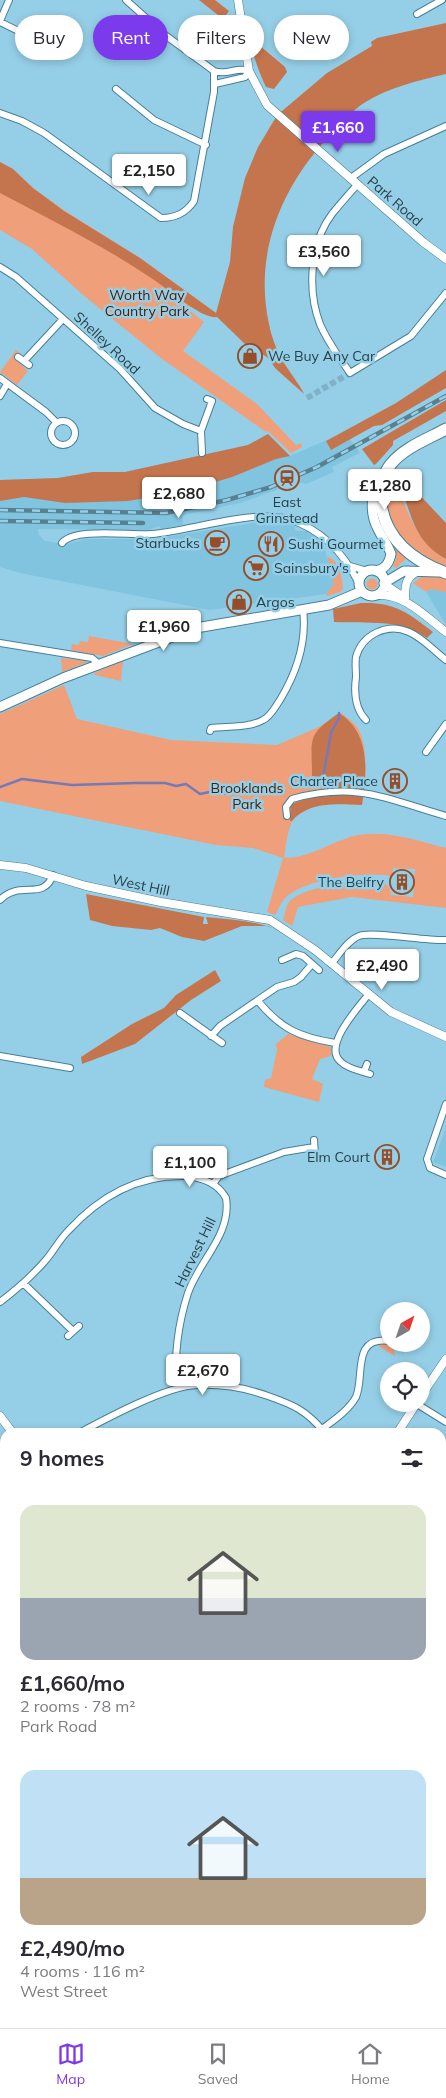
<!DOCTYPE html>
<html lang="en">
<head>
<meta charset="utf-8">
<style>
	:root { --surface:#fff; --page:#f2f2f3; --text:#2b2b33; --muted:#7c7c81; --line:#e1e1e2; --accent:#7c3aed }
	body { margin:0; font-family:Mulish,sans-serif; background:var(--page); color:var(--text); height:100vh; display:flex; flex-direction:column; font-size:19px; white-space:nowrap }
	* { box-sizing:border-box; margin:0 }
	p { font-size:16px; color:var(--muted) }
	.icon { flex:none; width:28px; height:28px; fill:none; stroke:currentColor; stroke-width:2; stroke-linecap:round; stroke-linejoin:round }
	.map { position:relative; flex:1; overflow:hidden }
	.drawer { position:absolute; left:0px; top:1428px; width:446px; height:601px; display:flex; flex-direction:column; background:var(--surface); border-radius:15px 15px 0 0; box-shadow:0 2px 8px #0003 }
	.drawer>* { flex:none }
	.top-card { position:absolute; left:15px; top:15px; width:416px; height:45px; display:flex; gap:10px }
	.needle { width:32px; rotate:40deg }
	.controls { position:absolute; left:380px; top:1302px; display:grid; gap:10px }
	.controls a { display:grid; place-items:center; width:50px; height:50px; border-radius:50%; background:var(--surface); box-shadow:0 2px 8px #0003; font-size:25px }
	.price { position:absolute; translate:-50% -42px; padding:0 11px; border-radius:5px; background:#fff; color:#222; font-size:16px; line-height:32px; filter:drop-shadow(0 1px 2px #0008) }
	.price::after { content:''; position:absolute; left:50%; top:30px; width:15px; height:11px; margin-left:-8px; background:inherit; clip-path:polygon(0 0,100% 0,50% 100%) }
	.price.active { background:var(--accent); color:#fff }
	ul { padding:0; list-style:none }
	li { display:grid; align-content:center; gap:10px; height:265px; padding:0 20px }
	li span { display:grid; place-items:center; height:155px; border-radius:15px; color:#555 }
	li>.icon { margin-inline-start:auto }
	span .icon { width:90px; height:90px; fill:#fffc; stroke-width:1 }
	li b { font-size:21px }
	h2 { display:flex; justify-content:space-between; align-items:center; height:60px; padding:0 20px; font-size:21px }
	.chip { padding:0 18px; border-radius:22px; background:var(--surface); box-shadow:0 2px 8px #0003; font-size:18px; line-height:45px }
	.chip.active { background:var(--accent); color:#fff }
	.dock { display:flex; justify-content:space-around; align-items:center; height:70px; border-top:1px solid var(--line); background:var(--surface); font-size:14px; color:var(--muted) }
	.dock a { display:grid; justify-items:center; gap:2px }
	.dock .active { color:var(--accent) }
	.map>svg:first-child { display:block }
	.built { fill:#80c4e0 }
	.green { fill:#ef9f79 }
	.forest { fill:#c5754e }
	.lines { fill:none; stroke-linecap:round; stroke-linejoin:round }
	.stream { stroke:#767ab4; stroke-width:2.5 }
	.minor-tunnel { stroke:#7fb2c7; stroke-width:6; stroke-dasharray:6 3; stroke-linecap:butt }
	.minor-casing { stroke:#477f96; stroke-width:8 }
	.tertiary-casing { stroke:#477f96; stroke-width:9 }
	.secondary-casing { stroke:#477f96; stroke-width:11 }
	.trunk-casing { stroke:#477f96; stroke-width:13 }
	.minor { stroke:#fff; stroke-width:6 }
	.tertiary { stroke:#fff; stroke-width:8 }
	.secondary { stroke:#fff; stroke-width:9 }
	.trunk { stroke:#fff; stroke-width:11 }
	.rail-casing { stroke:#598090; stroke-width:4.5 }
	.rail { stroke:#95cfe7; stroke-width:2.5; stroke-dasharray:8; stroke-linecap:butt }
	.labels { text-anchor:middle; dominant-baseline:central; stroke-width:5; stroke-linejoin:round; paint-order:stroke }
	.street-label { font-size:14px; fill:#273f48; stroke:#95cfe7 }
	.park-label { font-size:14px; fill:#4d1a00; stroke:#95cfe7 }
	.poi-label { font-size:14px; fill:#273f48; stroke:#95cfe7; text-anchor:start }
</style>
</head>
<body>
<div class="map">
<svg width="446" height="2028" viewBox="0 0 446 2028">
	<rect width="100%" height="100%" fill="#95cfe7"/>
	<!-- built -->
	<path class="built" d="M345,432L360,453L332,467L334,472L306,484L298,482L240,503L182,515L183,525L161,529L159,526L149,530L38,529L39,535L45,541L68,544L85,539H154L266,521H279L294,525L296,531H308L323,542L334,584L326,594L210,610L20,573L0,567V480L58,478L93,472H125L248,445L268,434L290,456Z
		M430,589L446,592V625L426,592Z
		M446,1128V1167L433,1162Z"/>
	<!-- green -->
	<path class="green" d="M0,162L13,169L33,188L65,211L140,258L216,313L191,307L188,309L204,322L183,351L257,404L296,445L301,443L302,447L291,453L268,431L266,432L162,359L83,295L32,249L0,230Z
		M16,350L20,353L15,359L28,371L17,385L0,372Z
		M395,474C403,504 416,543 446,559V567C409,554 366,516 395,474Z
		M395,547L407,558L396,568L393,566L396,559Z
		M327,557C340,560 342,577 343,589L340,592L327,596L326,594L334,584Z
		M425,574L446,577V592L430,589L426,592L413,583Z
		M366.5 584a5.5 5.5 0 1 1 11 0a5.5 5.5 0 1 1-11 0Z
		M89,636L133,644L103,656L71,650L72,644L79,645L80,641L88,642Z
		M61,658L87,661L88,662L62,672Z
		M123,661L121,681L95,675L94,673Z
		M64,685L77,719L171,740L277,745L319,727L341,713C346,717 352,721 356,726C370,744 365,785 362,805C341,804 305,800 293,820C287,830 286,847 284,858C308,858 328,844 350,837C384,828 413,840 446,848V908L352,897L298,907L292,926L283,920C285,914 286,906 289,902C302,886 366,878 385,883L390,889L391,895L413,897L415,869L393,868L392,876C365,872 306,878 285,898C281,903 278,910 275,915L267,912L283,858L253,848L216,845L0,801V714Z
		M288,1034L331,1047V1056L320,1059L312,1079L323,1084L319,1102L264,1087L265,1080L271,1078L277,1050L276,1044Z
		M383,1344L393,1346L395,1356L378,1346Z"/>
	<!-- forest -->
	<path class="forest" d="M199,0H215L229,11L223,19Z
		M446,23V74C417,81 389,87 364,103C353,110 343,122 334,131C283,183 253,251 269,324C272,340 279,356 288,369C293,377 301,387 304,394L276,369L267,357L246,345L217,317C204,319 179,298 168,290C115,251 58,224 0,193V162L13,169L33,188L64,211L140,258L216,313L230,262L233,227L245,178L258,147L279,112L282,111L327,73L372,46L371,42L377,38Z
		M253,40L285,67L287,72L274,89L266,87C261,77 249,48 253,40Z
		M446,370V388L382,425L374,426L331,450L326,441L396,403Z
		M446,400V411L393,441V445L376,464L374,465L362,449Z
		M268,434L290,456L276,459L232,477L182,492L128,501L65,503L24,497L0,501V480L58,478L93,472H125L248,445Z
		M397,471L446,523V559C415,542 412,517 401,488C399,483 396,479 395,474Z
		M361,603C395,602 407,612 433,632L427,638C399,618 368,624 334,622L333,609Z
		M339,713C371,733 367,772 362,805C338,804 309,801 292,821H290L291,804L323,794L325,780H314V776H312C312,737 306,736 339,713Z
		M86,894L204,917L203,924H208L206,917C232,920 260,920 283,933L268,926H242L204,941L182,937L160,928L151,930L112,926L90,920Z
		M215,970L221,981L191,1000L135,1044L82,1064L81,1057L132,1024L164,1008L176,995Z
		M0,1447L5,1451V1512H0Z"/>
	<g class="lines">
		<!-- stream -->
		<path class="stream" d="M323,777L331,733L339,718V713
			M0,787L22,779L72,785L135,783H165L176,786L186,784L200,794L214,791L219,794L234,793"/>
		<!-- minor-tunnel -->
		<path class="minor-tunnel" d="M307,398L350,373"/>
		<defs>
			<path id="minor" d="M126,0L165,35L214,71C227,76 237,66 249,71L245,77L215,84
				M417,14L442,0
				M0,21L9,0
				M0,22L43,43
				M40,49L46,38
				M116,89L154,120L206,145
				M0,113L22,121L44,133L161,218C176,218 186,213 194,201L214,92V71
				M351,178L384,154L446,126
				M357,185C349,194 340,204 332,214C310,243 307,290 320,324C327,341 339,357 350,373L411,336L446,293
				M0,267L16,277L120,369L155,408L183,424L201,431
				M18,357L29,365
				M24,361L63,319
				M0,378L46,412L57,423
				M0,396L7,384
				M51 433a12 12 0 1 1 24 0a12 12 0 1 1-24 0Z
				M202,453L201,431L212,401L207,399
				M62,543C75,527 132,536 152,534C189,531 254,509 288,519C321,529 344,553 359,584
				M350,566L367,571
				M0,643L92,658L99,664
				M366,720C355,709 354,692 356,677C356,670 355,664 356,657C362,635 387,622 409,632C423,638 434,651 446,660
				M210,731L211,728C227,726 249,728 263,720C271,716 275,707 280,700C297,672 307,641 303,609
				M426,752L446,724
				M287,816L286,807L292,799C357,781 386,799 446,816
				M0,900C20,879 43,902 53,875
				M282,960L296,954L303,956L319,970
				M331,964C339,955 348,940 359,936C371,931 426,941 446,940
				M368,995C357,1009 322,1047 341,1062C348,1069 361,1071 370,1074
				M258,1001C281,1029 299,1037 335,1043
				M180,1013L222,1043
				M211,1036L220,1026L277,987L294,982L301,977L312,964
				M0,1056L70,1068
				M364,1072L367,1064
				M446,1104L427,1159L430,1168L446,1175
				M314,1140L315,1154
				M213,1184L219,1176L284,1152L314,1147
				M24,1284L73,1331
				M0,1302C16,1290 31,1277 45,1261C53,1252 59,1240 68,1231C99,1197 137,1175 184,1176C201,1177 217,1182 226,1198C232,1234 199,1261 188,1293C179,1321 172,1360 179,1388
				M68,1336L79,1326
				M395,1344L402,1348
				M417,1404L446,1422
				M322,1429C334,1420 348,1411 356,1397C365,1377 351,1336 389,1341
				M81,1432C109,1417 167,1386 197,1385C221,1384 246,1388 268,1396C294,1405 307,1411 324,1432
				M441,1558L446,1570
				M0,1582L5,1581
				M441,1605L446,1592
				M441,1658L446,1663
				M446,1767L442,1793L446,1851
				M0,1844L5,1848
				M441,1869L446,1868
				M441,1944L446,1943
				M0,1962L5,1966
				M441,2020L446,2019
				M388,2024L389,2028
				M11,2028L14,2024
				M113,2028L116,2024
				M263,2028L283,2024
				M406,2028L426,2024"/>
			<path id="tertiary" d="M238,0L249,71L267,105L423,242L446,259
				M384,584L405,598
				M377,595C404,593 426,617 446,632
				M405,598C405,585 406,576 419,571
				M0,865L26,868L86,886L161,902L270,920L315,950L391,1012L446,1037
				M421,1396L446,1359
				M0,1416L12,1432
				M398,1432L416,1404
				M0,1770L5,1767"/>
			<path id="secondary" d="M359 583a13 13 0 1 1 26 0a13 13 0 1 1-26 0Z
				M376,571C385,569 389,564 391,554C388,545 382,538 378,529C369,513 371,491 381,475
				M384,583L404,571L438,572
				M0,707L63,678L196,628L329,605L362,591"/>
			<path id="trunk" d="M446,429C428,439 405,447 391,464C382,475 380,490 381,504C386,540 414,561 446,573"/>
		</defs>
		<!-- minor casing -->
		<use href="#minor" class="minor-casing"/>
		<!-- tertiary casing -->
		<use href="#tertiary" class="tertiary-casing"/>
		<!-- secondary casing -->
		<use href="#secondary" class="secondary-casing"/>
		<!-- trunk casing -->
		<use href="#trunk" class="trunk-casing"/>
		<!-- minor -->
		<use href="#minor" class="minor"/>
		<!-- tertiary -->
		<use href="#tertiary" class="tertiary"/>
		<!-- secondary -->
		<use href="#secondary" class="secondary"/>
		<!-- trunk -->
		<use href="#trunk" class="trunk"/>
		<defs>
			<path id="rail" d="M0,510L166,513L227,500L271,487L317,467L446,396
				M0,521L143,523"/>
		</defs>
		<!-- rail casing -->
		<use href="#rail" class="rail-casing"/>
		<!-- rail -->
		<use href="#rail" class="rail"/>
	</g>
	<!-- icons -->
	<defs>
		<symbol id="shop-ring" viewBox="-11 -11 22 22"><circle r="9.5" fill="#95cfe7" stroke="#954e29" stroke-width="1.5"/><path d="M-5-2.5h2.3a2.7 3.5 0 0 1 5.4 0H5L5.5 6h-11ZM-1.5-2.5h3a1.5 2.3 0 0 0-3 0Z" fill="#954e29"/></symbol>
		<symbol id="station-ring" viewBox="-11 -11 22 22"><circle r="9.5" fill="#95cfe7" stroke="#954e29" stroke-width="1.5"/><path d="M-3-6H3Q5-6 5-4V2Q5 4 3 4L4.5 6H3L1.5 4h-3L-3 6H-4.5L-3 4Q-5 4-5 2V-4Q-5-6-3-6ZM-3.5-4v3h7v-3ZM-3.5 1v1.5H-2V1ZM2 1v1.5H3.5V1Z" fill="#954e29"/></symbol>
		<symbol id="cafe-ring" viewBox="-11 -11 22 22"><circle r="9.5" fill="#95cfe7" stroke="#954e29" stroke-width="1.5"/><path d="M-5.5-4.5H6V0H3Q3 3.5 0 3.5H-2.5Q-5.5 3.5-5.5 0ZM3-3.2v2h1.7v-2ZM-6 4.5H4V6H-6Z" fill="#954e29"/></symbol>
		<symbol id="restaurant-ring" viewBox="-11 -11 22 22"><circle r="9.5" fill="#95cfe7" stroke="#954e29" stroke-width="1.5"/><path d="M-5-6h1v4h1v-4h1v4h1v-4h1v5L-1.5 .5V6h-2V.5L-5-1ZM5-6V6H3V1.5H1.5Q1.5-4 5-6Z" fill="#954e29"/></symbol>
		<symbol id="supermarket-ring" viewBox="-11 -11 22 22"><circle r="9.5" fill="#95cfe7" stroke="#954e29" stroke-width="1.5"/><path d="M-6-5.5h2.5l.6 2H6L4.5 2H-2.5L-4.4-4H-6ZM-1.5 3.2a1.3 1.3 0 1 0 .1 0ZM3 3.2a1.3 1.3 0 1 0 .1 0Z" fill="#954e29"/></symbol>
		<symbol id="building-ring" viewBox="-11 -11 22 22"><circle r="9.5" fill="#95cfe7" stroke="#954e29" stroke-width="1.5"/><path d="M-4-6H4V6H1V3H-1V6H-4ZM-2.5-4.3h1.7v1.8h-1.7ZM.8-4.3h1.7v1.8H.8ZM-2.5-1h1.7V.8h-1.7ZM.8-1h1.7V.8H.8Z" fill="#954e29"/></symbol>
	</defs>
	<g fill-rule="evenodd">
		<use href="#shop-ring" x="236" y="342" width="28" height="28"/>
		<use href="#station-ring" x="273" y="464" width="28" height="28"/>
		<use href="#cafe-ring" x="203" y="529" width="28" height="28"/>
		<use href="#restaurant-ring" x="257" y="530" width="28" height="28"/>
		<use href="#supermarket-ring" x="242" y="554" width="28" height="28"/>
		<use href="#shop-ring" x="225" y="588" width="28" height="28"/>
		<use href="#building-ring" x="381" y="767" width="28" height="28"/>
		<use href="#building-ring" x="388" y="868" width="28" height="28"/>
		<use href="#building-ring" x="373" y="1143" width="28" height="28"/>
	</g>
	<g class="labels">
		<!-- street labels -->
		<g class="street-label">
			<text transform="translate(395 201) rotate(41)">Park Road</text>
			<text transform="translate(107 343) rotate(43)">Shelley Road</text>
			<text transform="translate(141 885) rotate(12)">West Hill</text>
			<text transform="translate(195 1252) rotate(-64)">Harvest Hill</text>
		</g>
		<!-- park labels -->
		<g class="park-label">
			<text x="147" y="295">Worth Way<tspan x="147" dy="16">Country Park</tspan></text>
			<text x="247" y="788">Brooklands<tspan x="247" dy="16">Park</tspan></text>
		</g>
		<!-- poi labels -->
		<g class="poi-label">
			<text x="268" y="356">We Buy Any Car</text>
			<text x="287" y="502" text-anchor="middle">East<tspan x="287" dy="16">Grinstead</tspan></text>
			<text x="200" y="543" text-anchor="end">Starbucks</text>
			<text x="288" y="544">Sushi Gourmet</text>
			<text x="274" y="568">Sainsbury's</text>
			<text x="256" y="602">Argos</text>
			<text x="378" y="781" text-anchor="end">Charter Place</text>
			<text x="384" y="882" text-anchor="end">The Belfry</text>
			<text x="370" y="1157" text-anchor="end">Elm Court</text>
		</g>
	</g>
</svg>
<div class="controls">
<a><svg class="needle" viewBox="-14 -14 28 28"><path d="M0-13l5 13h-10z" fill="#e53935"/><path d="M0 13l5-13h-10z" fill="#7c7c81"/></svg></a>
<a><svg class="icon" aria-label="locate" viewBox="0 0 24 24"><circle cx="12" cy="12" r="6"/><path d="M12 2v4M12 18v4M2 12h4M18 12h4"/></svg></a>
</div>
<b class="price active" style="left:338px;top:153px">£1,660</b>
<b class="price" style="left:149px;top:196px">£2,150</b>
<b class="price" style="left:324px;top:277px">£3,560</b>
<b class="price" style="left:385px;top:511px">£1,280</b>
<b class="price" style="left:179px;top:519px">£2,680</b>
<b class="price" style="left:164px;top:652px">£1,960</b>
<b class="price" style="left:382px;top:991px">£2,490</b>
<b class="price" style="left:190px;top:1188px">£1,100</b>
<b class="price" style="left:203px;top:1396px">£2,670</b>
<div class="top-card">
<a class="chip">Buy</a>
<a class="chip active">Rent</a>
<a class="chip">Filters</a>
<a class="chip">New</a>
</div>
<section class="drawer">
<h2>9 homes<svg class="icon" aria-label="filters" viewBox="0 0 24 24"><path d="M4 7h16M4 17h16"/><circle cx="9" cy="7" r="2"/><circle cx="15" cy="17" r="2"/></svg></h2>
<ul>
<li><span style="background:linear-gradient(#dfe7d0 60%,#9aa5b1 0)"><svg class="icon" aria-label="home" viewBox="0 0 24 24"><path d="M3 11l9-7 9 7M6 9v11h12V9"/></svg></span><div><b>£1,660/mo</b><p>2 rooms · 78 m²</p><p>Park Road</p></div></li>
<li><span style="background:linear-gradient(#bfe0f5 70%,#b9a48a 0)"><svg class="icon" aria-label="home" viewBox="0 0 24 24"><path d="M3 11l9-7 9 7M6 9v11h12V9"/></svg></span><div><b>£2,490/mo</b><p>4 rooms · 116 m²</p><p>West Street</p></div></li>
</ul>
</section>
</div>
<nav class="dock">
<a class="active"><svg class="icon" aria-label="map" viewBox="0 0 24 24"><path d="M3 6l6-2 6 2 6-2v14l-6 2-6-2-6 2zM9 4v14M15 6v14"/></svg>Map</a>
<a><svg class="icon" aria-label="saved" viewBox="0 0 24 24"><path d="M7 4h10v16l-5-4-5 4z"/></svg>Saved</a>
<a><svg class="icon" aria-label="home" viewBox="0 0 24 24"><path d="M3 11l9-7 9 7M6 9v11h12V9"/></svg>Home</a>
</nav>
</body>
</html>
